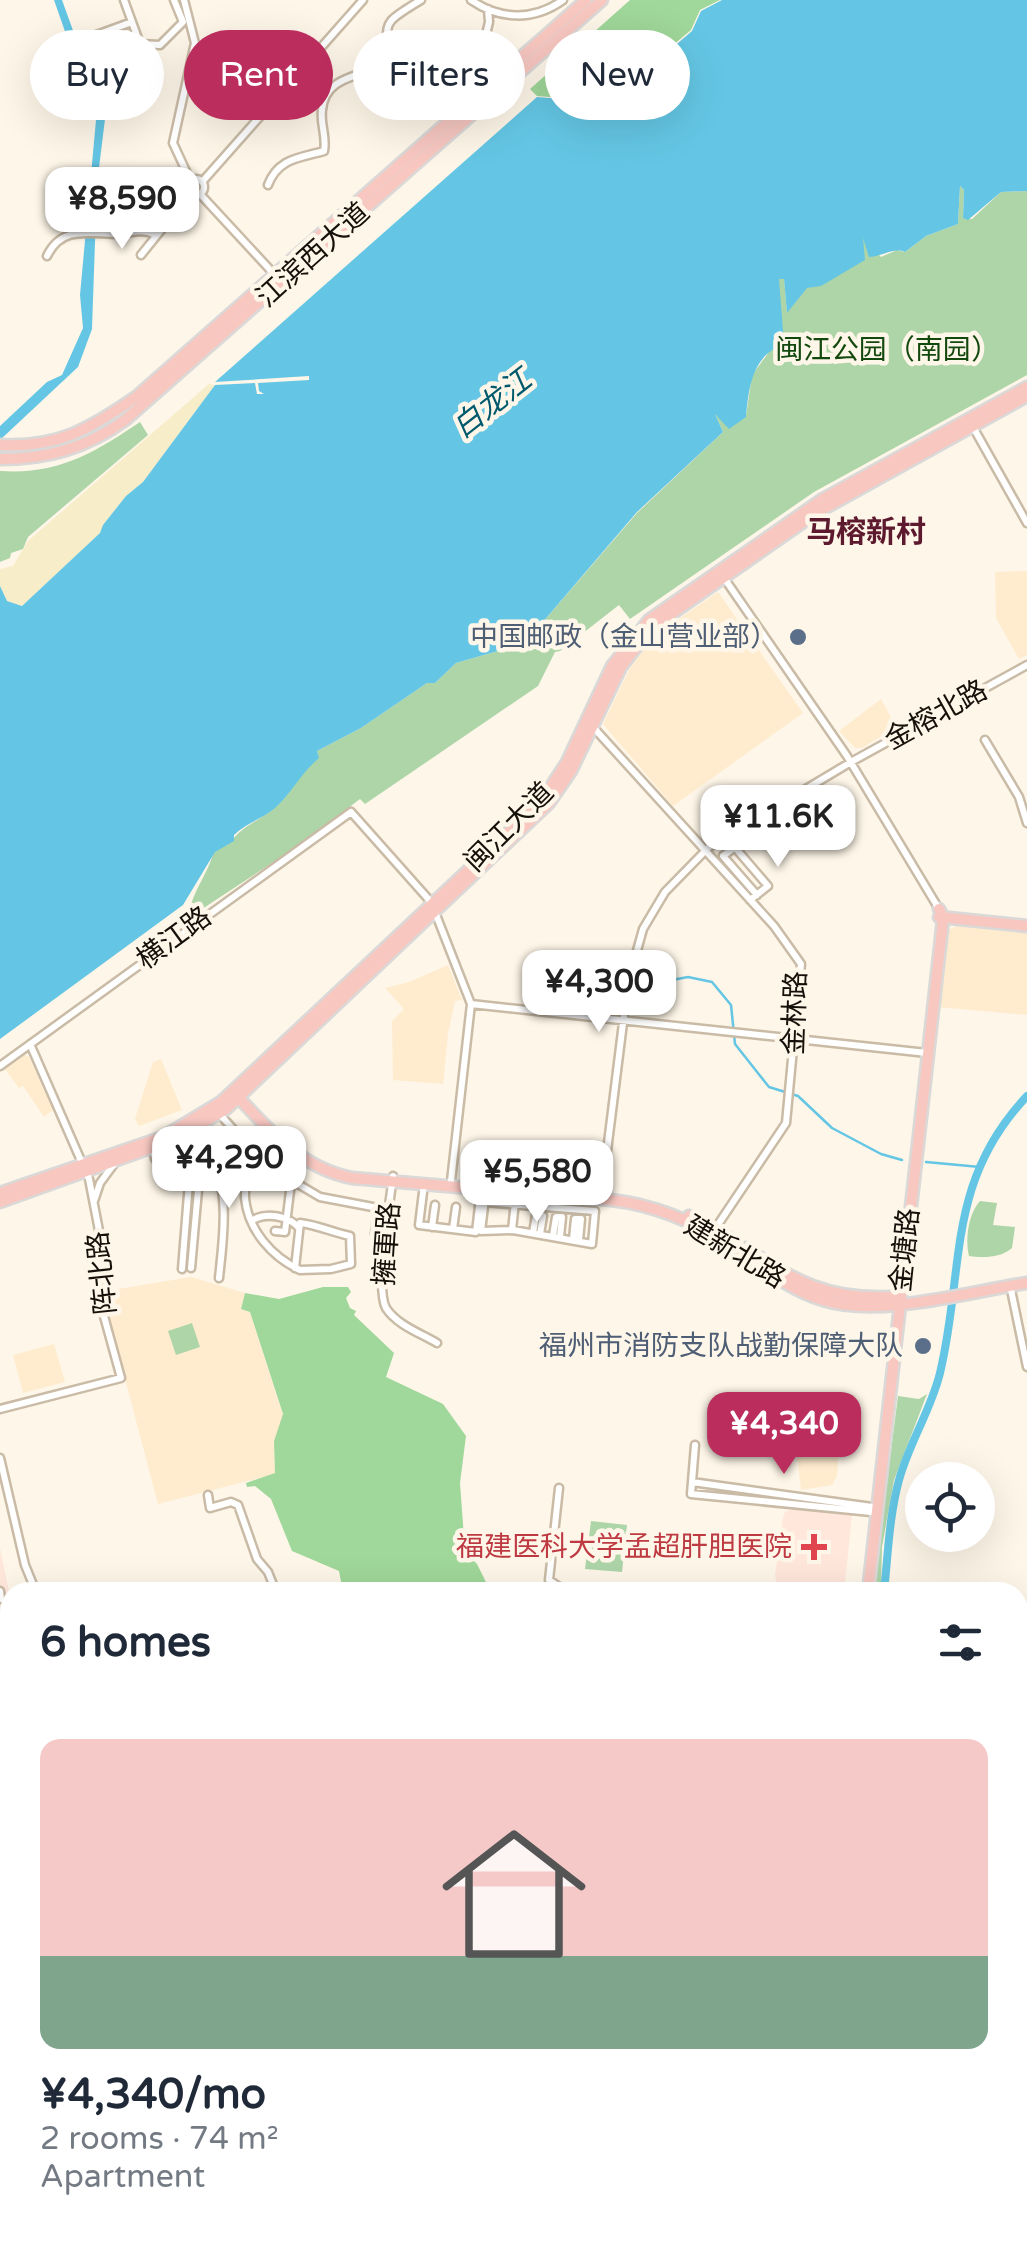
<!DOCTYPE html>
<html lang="en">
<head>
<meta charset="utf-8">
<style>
	:root { --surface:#fff; --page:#f6f6f7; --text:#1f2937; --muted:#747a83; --accent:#bb2d5d }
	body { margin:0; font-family:"Varela Round","Noto Sans SC",sans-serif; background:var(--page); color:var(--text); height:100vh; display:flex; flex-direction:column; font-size:38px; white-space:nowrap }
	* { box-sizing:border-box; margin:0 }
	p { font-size:32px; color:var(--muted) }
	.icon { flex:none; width:55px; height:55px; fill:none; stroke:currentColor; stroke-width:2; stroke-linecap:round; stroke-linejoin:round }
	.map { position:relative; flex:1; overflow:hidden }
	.details { position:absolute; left:0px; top:1582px; width:1028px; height:672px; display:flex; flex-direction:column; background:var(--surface); border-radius:30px 30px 0 0; box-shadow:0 10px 40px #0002 }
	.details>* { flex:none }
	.hud { position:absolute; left:30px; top:30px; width:968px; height:90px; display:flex; gap:20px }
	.tools { position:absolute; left:905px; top:1462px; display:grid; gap:20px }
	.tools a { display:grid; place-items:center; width:90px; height:90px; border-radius:50%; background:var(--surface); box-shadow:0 10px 40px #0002; font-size:50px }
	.price { position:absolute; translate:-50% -85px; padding:0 22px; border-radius:20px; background:#fff; color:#222; font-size:32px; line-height:65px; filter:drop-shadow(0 2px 5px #0008) }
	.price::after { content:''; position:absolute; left:50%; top:60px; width:30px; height:22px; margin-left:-15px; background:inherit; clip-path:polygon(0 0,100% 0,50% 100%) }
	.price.active { background:var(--accent); color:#fff }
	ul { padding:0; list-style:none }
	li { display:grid; align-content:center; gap:20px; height:530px; padding:0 40px }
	li span { display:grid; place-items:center; height:310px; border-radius:20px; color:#555 }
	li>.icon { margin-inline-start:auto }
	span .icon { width:180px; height:180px; fill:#fffc; stroke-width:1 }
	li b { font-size:42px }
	h2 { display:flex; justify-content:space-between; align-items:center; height:120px; padding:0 40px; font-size:42px }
	.pill { padding:0 35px; border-radius:45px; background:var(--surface); box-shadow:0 10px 40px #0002; font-size:35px; line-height:90px }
	.pill.active { background:var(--accent); color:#fff }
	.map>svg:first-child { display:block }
	.built { fill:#ffeccf }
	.medical { fill:#ffe7dc }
	.green { fill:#add5a8 }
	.forest { fill:#a0d79a }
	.sand { fill:#f7edc8 }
	.water { fill:#64c6e4 }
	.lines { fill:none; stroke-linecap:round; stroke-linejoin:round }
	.stream { stroke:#64c6e4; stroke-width:2.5 }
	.river { stroke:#64c6e4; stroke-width:8 }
	.minor-casing { stroke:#c9bba6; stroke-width:11 }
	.major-casing { stroke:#dad9d8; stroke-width:15 }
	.minor { stroke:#fff; stroke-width:6 }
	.major { stroke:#f7c7c0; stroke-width:10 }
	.service-dot { fill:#5c6f8a; stroke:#fef6e8; stroke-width:4 }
	.health-dot { fill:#e0444e; stroke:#fef6e8; stroke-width:4 }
	.labels { text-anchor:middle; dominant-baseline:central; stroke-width:9; stroke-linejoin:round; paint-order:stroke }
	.street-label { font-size:28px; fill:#151009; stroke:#fef6e8 }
	.park-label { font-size:28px; fill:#13490e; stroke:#fef6e8 }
	.service-label { font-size:28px; fill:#4e5e75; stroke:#fef6e8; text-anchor:end }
	.health-label { font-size:28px; fill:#be3a42; stroke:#fef6e8; text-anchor:end }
	.water-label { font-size:30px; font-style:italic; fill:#005a6e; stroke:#fef6e8 }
	.neighbourhood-label { font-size:30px; font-weight:bold; fill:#5d192e; stroke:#fef6e8 }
</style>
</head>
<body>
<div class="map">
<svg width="1027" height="2254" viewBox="0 0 1027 2254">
	<rect width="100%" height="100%" fill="#fef6e8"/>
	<!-- built -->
	<path class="built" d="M1027,571V655L1019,659L996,618L995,572Z
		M718,592L803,713L673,806L603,724L630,668L649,643L660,632Z
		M881,699L896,727L862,748H855L839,731Z
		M959,925L1027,932V1015L938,1007L948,930Z
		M448,965L462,1000L455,1001L448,1034L443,1084L393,1080L392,1021L404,1009L385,988L409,982Z
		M23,1054L29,1057L53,1110L44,1117L23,1086L19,1088L4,1068Z
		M161,1059L182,1110L139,1126L135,1119L153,1062Z
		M191,1277L245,1293L241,1309L250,1312L283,1415L274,1441L275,1474L158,1504L105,1303L118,1289Z
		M54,1344L65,1382L23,1393L13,1355Z
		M823,1398L837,1433L840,1434L837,1476L832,1485L801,1490L791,1403Z
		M0,1827L10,1829V1929L0,1927L5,1914L0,1910Z
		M1027,1956V2114H1018V1963Z"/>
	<!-- medical -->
	<path class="medical" d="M792,1509L852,1515L844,1592H784L777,1586L775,1575L783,1518L785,1512Z
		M0,1548L10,1596V1720L0,1723Z"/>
	<!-- green -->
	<path class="green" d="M960,186L964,190L963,218L972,219L1001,192L1027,191V375L814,492L630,619L619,605L560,651L555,652L538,686L365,804L360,799L299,845L196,913L191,905C197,883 216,862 214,841L221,835L233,839C243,826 260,820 273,809C291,795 300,773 318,758L317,751L361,728L427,683H435L456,663L512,647L536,630L637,513L723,432L715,414L738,420L746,416L752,375L772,348L781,325L778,278H784L787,312L806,288C836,284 847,260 863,238L881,257L897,250L905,252L926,236L958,224Z
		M140,422L148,435L28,537L23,549L11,553L10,558L0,562V471C58,475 94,453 140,422Z
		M980,1201L997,1203L993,1225L1015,1227L1012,1248C1001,1258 983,1258 969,1256C965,1240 968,1214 980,1201Z
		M192,1323L200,1347L176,1355L168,1331Z
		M927,1394L894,1480L882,1547L881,1584H874L898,1396L919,1399Z
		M591,1521L627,1525L622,1572L585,1569Z"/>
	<!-- forest -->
	<path class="forest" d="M630,0H720L700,10L691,30L654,61L587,100L537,96L530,89Z
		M323,1287H348L351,1292L346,1298L350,1308L356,1311L354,1315L394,1353L386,1377L443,1404L466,1436L460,1483L465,1551L477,1564L491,1592H343L339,1571L292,1551L271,1499L255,1486L247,1487L246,1483L275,1473L274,1441L283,1414L250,1312L241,1309L245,1293L279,1299Z
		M10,1720V1829L0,1827V1723Z
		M0,1910L5,1914L0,1927L10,1929V2022L0,2021Z"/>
	<!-- sand -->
	<path class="sand" d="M209,384L215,385L143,482L126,496L104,524L100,533L22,606L7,601L0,586V569L13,566L28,541Z"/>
	<!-- water -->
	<path class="water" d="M54,0H62L105,119L97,184L92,329L78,367L0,440V426L47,382L62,375L83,328L80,295L96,120Z
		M722,0H1027V191L1001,192L968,220L963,218L964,190L960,186L958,224L926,236L905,252C894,247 881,257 869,257L863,238L865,260L821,286L807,288L787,313L784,279H779L784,344C752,356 749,386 746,417L729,429L715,414L723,432L637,512L536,630L512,647L456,663L435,683H427L361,728L317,751L319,758C301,773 292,793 275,808C262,819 245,824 234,835V841L215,852L183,905L0,1039V586L7,601L22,606L100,533L103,525L126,496L143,482L215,385L255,383L257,394H264L259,391L258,383L309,380V376L215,382L537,97L588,101L656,62L692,31L701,11Z"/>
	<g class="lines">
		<!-- stream -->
		<path class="stream" d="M641,986L688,977L712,982L731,1005L735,1044L769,1087L798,1096L832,1128L881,1154L902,1160
			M926,1162L980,1167"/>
		<!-- river -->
		<path class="river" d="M884,1592C888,1555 889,1517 899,1480C909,1443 931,1410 940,1373C965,1269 945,1183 1027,1096
			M1018,1853L1027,1866
			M1018,2183H1027
			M553,2254L572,2245"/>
		<defs>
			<path id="minor" d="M124,0L140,44L160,45L183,22L174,0
				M184,0L195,43L173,143L191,182
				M471,0C500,20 534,21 563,0
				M80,41L132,22
				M431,75L449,64L469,71L478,68L489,22L488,9
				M188 187a8 8 0 1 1 16 0a8 8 0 1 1-16 0Z
				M202,182L363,0
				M268,185C278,158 300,158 324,151C327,137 320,124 322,110C325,75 362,77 385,64C391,20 376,27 421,0
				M200,194L274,274
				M141,255L191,193
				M47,256C62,225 89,234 117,234C132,233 142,228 156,235
				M973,427L1027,523
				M722,575L847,756L939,909
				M593,727L774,926L801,964L786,1123L713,1232
				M985,740L1019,797L1027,823
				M726,837L768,886L750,900
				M735,847L723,856L757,895
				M471,1004L927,1053
				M0,1066L351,812L431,902L471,1004L451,1181
				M219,1114C231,1126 246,1142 249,1159C250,1172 244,1185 245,1198C248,1230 272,1257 300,1270L331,1269L351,1264L350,1236C331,1232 318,1225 300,1223L295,1268
				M153,1149L155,1159L162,1163L191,1157L182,1269
				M208,1161L211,1154L230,1159L248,1156
				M249,1163L264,1164L320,1197L378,1208L375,1234
				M393,1176C390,1202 375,1288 386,1308C397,1325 420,1333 437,1343
				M424,1184L419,1225L476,1232L481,1189
				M601,1199L628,983L643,929L665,892L709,847L851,762L1027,665
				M94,1201L100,1183L114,1164
				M484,1202L595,1211L592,1244L513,1230L481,1231L486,1190
				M251,1221C265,1212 288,1215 299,1228
				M432,1227L435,1205
				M453,1229L456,1207
				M512,1230L516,1192
				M275,1231L285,1232L291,1183L303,1159
				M533,1233L536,1215L543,1216L540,1234
				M553,1236L556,1217H562L560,1237
				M573,1239L575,1219H581L579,1240
				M191,1268L200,1168L202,1163L209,1161C232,1183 222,1248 219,1278
				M1010,1285L1027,1367
				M0,1409L121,1378L102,1309L108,1277L89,1179L30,1044
				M695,1445L691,1494L871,1512
				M0,1458L25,1565L36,1592
				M692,1482L872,1507
				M559,1488L549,1580L567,1592
				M208,1495L210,1508L231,1502L238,1505L257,1559L268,1572L276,1592
				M0,1591L1,1599
				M0,1677H3L7,1709
				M1018,1693L1027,1677
				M1021,1707L1027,1731
				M1018,1712L1027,1692
				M1018,1746L1027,1759
				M1018,1822L1024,1831L1027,1830
				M1018,1880L1027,1894
				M1018,1957L1027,1950
				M1018,2121H1027
				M6,2186L10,2188
				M1018,2196H1027
				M231,2245L241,2254
				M371,2245L380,2254
				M603,2245L611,2249L698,2250L738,2245
				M43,2254L45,2245
				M198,2254L204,2245
				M902,2254L903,2245
				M908,2254L909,2245"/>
			<path id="major" d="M0,445C58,448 90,429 136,397L586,0
				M0,459C47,459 87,448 125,420L602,0
				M939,917L1027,926
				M237,1096C271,1132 301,1168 352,1178L611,1200C655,1205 695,1222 731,1246C761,1266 789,1290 823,1300C880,1318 968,1292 1027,1283
				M0,1193L163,1137L221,1102L541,802L567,762L612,666L649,620L823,499L1027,387
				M0,1202L178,1138L226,1109L549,803L571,771L621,667L651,628L816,513L1027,396
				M689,1216L731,1239
				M745,1248C797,1282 827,1300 891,1297
				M868,1592L942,929L943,917L939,909
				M1018,1859L1027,1852
				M415,2254L426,2245"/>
		</defs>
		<!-- minor casing -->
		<use href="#minor" class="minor-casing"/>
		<!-- major casing -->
		<use href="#major" class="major-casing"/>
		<!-- minor -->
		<use href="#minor" class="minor"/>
		<!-- major -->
		<use href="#major" class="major"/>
	</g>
	<!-- markers -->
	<g class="service-dot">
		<circle cx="798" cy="637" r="10"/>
		<circle cx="923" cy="1346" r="10"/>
	</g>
	<path class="health-dot" d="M809 1532h10v10h10v10h-10v10h-10v-10h-10v-10h10z"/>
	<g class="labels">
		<!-- street labels -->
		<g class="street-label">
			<text transform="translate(313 255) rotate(-42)">江滨西大道</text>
			<text transform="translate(936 715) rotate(-29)">金榕北路</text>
			<text transform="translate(509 827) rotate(-45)">闽江大道</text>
			<text transform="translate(174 938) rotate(-36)">横江路</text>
			<text transform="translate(795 1013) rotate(-88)">金林路</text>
			<text transform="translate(387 1244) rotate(-86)">擁軍路</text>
			<text transform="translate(905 1250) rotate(-84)">金塘路</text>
			<text transform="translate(735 1252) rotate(31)">建新北路</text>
			<text transform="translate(102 1273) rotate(-96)">阵北路</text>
		</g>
		<!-- park labels -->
		<g class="park-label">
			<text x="887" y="350">闽江公园（南园）</text>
		</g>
		<!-- service labels -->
		<g class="service-label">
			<text x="778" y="637">中国邮政（金山营业部）</text>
			<text x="903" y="1346">福州市消防支队战勤保障大队</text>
		</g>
		<!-- health labels -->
		<g class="health-label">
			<text x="792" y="1547">福建医科大学孟超肝胆医院</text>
		</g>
		<!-- water labels -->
		<g class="water-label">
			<text transform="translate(492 404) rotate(-38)">白龙江</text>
		</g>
		<!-- neighbourhood labels -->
		<g class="neighbourhood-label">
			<text x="866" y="532">马榕新村</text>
		</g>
	</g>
</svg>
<div class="tools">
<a><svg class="icon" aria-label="locate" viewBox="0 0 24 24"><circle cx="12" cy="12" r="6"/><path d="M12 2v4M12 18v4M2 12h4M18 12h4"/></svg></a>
</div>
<b class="price" style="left:122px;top:252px">¥8,590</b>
<b class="price" style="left:778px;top:870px">¥11.6K</b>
<b class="price" style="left:599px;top:1035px">¥4,300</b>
<b class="price" style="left:229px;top:1211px">¥4,290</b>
<b class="price" style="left:537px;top:1225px">¥5,580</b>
<b class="price active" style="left:784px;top:1477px">¥4,340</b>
<div class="hud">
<a class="pill">Buy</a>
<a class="pill active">Rent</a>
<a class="pill">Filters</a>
<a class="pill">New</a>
</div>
<section class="details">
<h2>6 homes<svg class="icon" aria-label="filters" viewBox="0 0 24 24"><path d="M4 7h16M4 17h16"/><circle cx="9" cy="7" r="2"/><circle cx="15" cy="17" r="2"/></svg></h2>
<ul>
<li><span style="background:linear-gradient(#f6c9c9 70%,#7fa58c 0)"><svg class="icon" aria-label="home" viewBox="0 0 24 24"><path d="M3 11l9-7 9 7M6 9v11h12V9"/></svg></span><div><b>¥4,340/mo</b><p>2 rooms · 74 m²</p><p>Apartment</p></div></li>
</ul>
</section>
</div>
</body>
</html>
